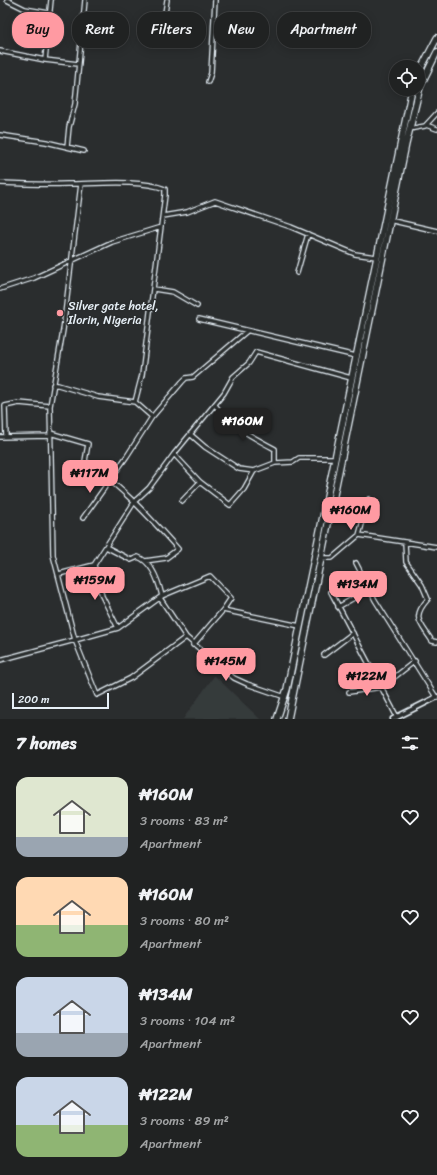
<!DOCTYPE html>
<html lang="en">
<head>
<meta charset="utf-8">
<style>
	:root { --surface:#202222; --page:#282a2a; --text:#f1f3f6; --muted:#a2a4a5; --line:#3d3f40; --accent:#ff9aa2 }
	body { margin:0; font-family:Sriracha,sans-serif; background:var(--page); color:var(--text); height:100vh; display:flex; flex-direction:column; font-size:15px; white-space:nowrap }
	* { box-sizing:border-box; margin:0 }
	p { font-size:13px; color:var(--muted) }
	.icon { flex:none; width:22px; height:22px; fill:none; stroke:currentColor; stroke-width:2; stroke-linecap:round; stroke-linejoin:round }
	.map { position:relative; height:719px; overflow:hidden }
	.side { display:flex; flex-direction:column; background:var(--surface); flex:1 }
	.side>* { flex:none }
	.hud { position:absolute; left:12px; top:12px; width:413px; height:36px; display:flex; gap:8px }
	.controls { position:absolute; left:389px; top:60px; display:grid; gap:8px }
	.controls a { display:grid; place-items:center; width:36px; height:36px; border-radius:50%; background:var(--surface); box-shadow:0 2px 10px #0003,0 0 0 1px var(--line); font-size:20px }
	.scale { position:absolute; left:12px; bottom:10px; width:97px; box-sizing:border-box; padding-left:4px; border:2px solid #e8f1f8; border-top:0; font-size:11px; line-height:14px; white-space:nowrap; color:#e8f1f8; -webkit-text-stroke:3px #2a2d2e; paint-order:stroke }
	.price { position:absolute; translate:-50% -34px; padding:0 9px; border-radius:8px; background:var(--accent); color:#111; font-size:13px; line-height:26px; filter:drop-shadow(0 1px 2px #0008) }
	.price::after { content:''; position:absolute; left:50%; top:24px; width:12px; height:9px; margin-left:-6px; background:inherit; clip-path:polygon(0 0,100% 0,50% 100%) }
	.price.on { background:#222; color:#fff }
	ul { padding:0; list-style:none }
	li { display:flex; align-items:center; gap:12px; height:100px; padding:0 16px }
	li span { display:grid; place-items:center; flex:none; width:112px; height:80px; border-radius:12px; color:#555 }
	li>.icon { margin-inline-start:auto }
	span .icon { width:48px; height:48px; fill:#fffc; stroke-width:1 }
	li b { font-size:17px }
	h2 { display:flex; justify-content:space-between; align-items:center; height:48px; padding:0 16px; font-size:17px }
	.tag { padding:0 14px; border-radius:16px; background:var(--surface); box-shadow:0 2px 10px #0003,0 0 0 1px var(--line); font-size:14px; line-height:36px }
	.tag.on { background:var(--accent); color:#111 }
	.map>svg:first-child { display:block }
	.built { fill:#363a3b }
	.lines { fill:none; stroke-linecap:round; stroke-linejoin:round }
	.minor-casing { stroke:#e8f1f8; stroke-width:6 }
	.tertiary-casing { stroke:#e8f1f8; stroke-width:7 }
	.primary-casing { stroke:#e8f1f8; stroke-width:8 }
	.minor { stroke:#2a2d2e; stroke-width:3.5 }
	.tertiary { stroke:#2a2d2e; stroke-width:4 }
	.primary { stroke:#2a2d2e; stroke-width:5.5 }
	.poi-dot { fill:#ff9aa2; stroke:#2a2d2e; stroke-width:1.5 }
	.labels { text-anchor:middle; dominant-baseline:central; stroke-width:3; stroke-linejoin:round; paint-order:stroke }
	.poi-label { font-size:12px; fill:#e8f1f8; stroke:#2a2d2e; text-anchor:start }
</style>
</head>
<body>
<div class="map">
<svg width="437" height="719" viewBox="0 0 437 719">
	<rect width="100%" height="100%" fill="#2a2d2e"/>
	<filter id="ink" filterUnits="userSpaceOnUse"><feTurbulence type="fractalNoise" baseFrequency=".025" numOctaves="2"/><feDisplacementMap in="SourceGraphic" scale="8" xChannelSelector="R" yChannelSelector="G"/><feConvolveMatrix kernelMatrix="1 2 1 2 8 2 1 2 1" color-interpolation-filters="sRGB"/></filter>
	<g filter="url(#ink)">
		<!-- built -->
		<path class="built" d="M214,676H215L260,719H183Z"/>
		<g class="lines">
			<defs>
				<path id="minor" d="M7,0L25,9L49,13
					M51,0L45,60L78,64
					M167,0L165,13L166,16L179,21
					M0,51L45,60
					M208,82L211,73L215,0
					M426,125L437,129
					M409,129L425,126L437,113
					M0,135L46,142L84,151
					M67,147L69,127L75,104L85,0
					M0,183C22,184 45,185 67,184C93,184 141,179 165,189V195L142,375L135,402
					M163,216L187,212L215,201L291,227L355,254L376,257
					M389,220L437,231
					M297,273L308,234
					M0,289L34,278L112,242L161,227
					M154,289L173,292L197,306
					M199,319L356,356
					M53,385H58L98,397L135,402L152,417
					M215,405C231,426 252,437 275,449V463L254,471
					M50,433L88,444L85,461C123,488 147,514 178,549L166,558L145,561
					M0,437L50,436
					M6,437L5,406L19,403L50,406
					M174,454L200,482L230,505L244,489L254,471L239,469L205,447L190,434
					M275,463L293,462L299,458H335
					M182,501L200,482
					M83,518L127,456L152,417L182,382L186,378L193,377L247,331
					M359,535L437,547
					M405,542L406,562L422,585L428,599C411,618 420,622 432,641L437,642
					M106,547L131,560L138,557C152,562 159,583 162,596
					M321,558H332L359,535L369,499
					M356,563L375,600L436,697
					M94,565L102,596L118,628
					M59,574L94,565L135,501L149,488L174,454L224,393L233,377L249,363L256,352L351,378
					M331,592L397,717
					M160,598L186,637L224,670L234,678L247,684L285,697
					M338,607L370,589
					M186,637L131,678L97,695L75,640L118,628L162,596L210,576L231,598L223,610
					M193,645L223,610L300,626
					M324,655L353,633
					M0,660L75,640L53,555L50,406L63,330L81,184
					M349,692L382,687L415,661"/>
				<path id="tertiary" d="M393,719L437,697"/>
				<path id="primary" d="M418,74L437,38
					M277,719L287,689L412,89
					M288,719L406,144L420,87L437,52"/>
			</defs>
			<!-- minor casing -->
			<use href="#minor" class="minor-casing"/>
			<!-- tertiary casing -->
			<use href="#tertiary" class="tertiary-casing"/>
			<!-- primary casing -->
			<use href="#primary" class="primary-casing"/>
			<!-- minor -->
			<use href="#minor" class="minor"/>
			<!-- tertiary -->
			<use href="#tertiary" class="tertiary"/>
			<!-- primary -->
			<use href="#primary" class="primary"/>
		</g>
	</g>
	<!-- markers -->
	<circle class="poi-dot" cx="60" cy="313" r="4"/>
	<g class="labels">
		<!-- poi labels -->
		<g class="poi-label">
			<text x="68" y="306">Silver gate hotel,<tspan x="68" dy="14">Ilorin, Nigeria</tspan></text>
		</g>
	</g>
</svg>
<div class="controls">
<a><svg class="icon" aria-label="locate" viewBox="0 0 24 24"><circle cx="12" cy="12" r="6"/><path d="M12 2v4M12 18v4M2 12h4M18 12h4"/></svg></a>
</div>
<div class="scale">200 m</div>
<b class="price on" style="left:243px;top:442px">₦160M</b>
<b class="price" style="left:90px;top:494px">₦117M</b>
<b class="price" style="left:351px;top:531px">₦160M</b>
<b class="price" style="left:95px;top:601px">₦159M</b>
<b class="price" style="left:358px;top:605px">₦134M</b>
<b class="price" style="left:226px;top:682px">₦145M</b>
<b class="price" style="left:367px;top:697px">₦122M</b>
<div class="hud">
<a class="tag on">Buy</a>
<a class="tag">Rent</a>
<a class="tag">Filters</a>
<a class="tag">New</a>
<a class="tag">Apartment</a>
</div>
</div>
<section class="side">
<h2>7 homes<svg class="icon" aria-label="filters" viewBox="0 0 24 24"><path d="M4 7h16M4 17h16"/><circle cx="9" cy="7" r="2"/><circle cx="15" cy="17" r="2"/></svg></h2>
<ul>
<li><span style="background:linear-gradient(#dfe7d0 75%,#9aa5b1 0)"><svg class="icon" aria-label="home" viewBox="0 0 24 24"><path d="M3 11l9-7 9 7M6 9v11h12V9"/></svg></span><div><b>₦160M</b><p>3 rooms · 83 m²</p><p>Apartment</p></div><svg class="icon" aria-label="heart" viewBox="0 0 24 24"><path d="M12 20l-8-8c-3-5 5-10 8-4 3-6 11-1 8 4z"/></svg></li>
<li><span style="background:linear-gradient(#ffd9b3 60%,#8fb573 0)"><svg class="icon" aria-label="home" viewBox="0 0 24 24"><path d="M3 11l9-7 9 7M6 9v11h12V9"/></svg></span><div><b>₦160M</b><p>3 rooms · 80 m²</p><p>Apartment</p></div><svg class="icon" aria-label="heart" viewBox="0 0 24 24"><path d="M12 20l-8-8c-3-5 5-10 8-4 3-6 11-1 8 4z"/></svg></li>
<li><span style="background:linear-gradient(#c9d6e8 70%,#9aa5b1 0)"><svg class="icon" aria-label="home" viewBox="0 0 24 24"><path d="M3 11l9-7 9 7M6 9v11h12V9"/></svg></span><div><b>₦134M</b><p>3 rooms · 104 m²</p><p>Apartment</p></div><svg class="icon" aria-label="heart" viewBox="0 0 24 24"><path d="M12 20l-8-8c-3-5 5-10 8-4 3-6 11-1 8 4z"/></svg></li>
<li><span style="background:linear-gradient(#c9d6e8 60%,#8fb573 0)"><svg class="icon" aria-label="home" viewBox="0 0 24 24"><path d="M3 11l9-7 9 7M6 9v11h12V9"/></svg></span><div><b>₦122M</b><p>3 rooms · 89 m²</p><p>Apartment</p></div><svg class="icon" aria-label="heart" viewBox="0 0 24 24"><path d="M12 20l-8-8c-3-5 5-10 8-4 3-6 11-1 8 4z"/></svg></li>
</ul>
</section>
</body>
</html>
